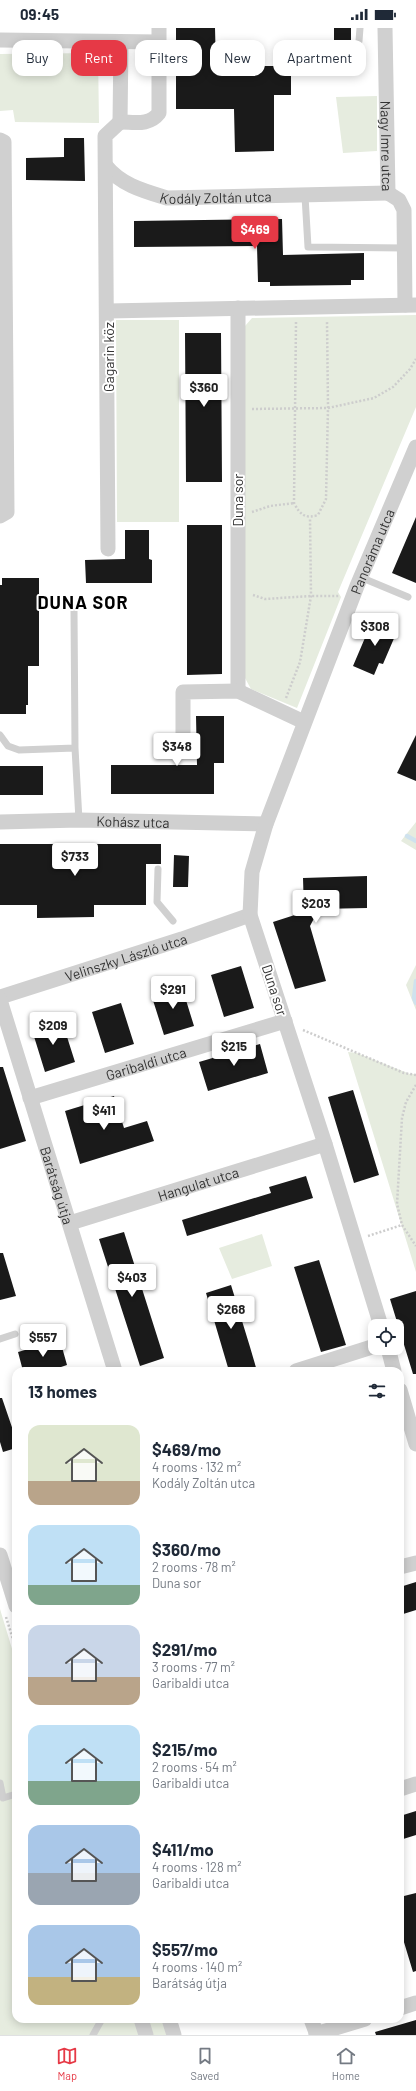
<!DOCTYPE html>
<html lang="en">
<head>
<meta charset="utf-8">
<style>
	:root { --surface:#fff; --page:#f2f2f3; --text:#1f2937; --muted:#747a83; --line:#e0e1e3; --accent:#e63946 }
	body { margin:0; font-family:Barlow,sans-serif; background:var(--page); color:var(--text); height:100vh; display:flex; flex-direction:column; font-size:15px; white-space:nowrap }
	* { box-sizing:border-box; margin:0 }
	p { font-size:13px; color:var(--muted) }
	.icon { flex:none; width:22px; height:22px; fill:none; stroke:currentColor; stroke-width:2; stroke-linecap:round; stroke-linejoin:round }
	.map { position:relative; flex:1; overflow:hidden }
	.drawer { position:absolute; left:12px; top:1339px; width:392px; height:656px; display:flex; flex-direction:column; background:var(--surface); border-radius:12px; box-shadow:0 2px 10px #0003 }
	.drawer>* { flex:none }
	.guide { position:absolute; left:12px; top:12px; width:392px; height:36px; display:flex; gap:8px }
	.buttons { position:absolute; left:368px; top:1291px; display:grid; gap:8px }
	.buttons a { display:grid; place-items:center; width:36px; height:36px; border-radius:8px; background:var(--surface); box-shadow:0 2px 10px #0003; font-size:20px }
	.price { position:absolute; translate:-50% -34px; padding:0 9px; border-radius:4px; background:#fff; color:#222; font-size:13px; line-height:26px; filter:drop-shadow(0 1px 2px #0008) }
	.price::after { content:''; position:absolute; left:50%; top:24px; width:12px; height:9px; margin-left:-6px; background:inherit; clip-path:polygon(0 0,100% 0,50% 100%) }
	.price.active { background:var(--accent); color:#fff }
	ul { padding:0; list-style:none }
	li { display:flex; align-items:center; gap:12px; height:100px; padding:0 16px }
	li span { display:grid; place-items:center; flex:none; width:112px; height:80px; border-radius:12px; color:#555 }
	li>.icon { margin-inline-start:auto }
	span .icon { width:48px; height:48px; fill:#fffc; stroke-width:1 }
	li b { font-size:17px }
	h2 { display:flex; justify-content:space-between; align-items:center; height:48px; padding:0 16px; font-size:17px }
	.pill { padding:0 14px; border-radius:12px; background:var(--surface); box-shadow:0 2px 10px #0003; font-size:14px; line-height:36px }
	.pill.active { background:var(--accent); color:#fff }
	.status { display:flex; justify-content:space-between; align-items:center; height:28px; padding:0 20px; background:var(--surface); direction:ltr }
	.status svg { height:11px; fill:currentColor }
	.menu { display:flex; justify-content:space-around; align-items:center; height:56px; border-top:1px solid var(--line); background:var(--surface); font-size:11px; color:var(--muted) }
	.menu a { display:grid; justify-items:center; gap:2px }
	.menu .active { color:var(--accent) }
	.map>svg:first-child { display:block }
	.green { fill:#e6ecdf }
	.lines { fill:none; stroke-linecap:round; stroke-linejoin:round }
	.stream { stroke:#cfe2ee; stroke-width:4.5 }
	.building { fill:#1a1a1a }
	.path { stroke:#cdcdcd; stroke-width:2.5; stroke-dasharray:2 2; stroke-linecap:butt }
	.service { stroke:#d0d0d0; stroke-width:7 }
	.minor { stroke:#d0d0d0; stroke-width:15 }
	.labels { text-anchor:middle; dominant-baseline:central; stroke-width:4; stroke-linejoin:round; paint-order:stroke }
	.street-label { font-size:14px; fill:#333; stroke:#fff }
	.district-label { font-size:18px; font-weight:bold; letter-spacing:1px; fill:#000; stroke:#fff }
</style>
</head>
<body>
<div class="status"><b>09:45</b><svg viewBox="0 0 49 12"><path d="M0 12V9h3v3zM5 12V6h3v6zM10 12V3h3v9zM15 12V0h3v12zM26 1h20v11H26zM47 4h2v5h-2z"/></svg></div>
<div class="map">
<svg width="416" height="2007" viewBox="0 0 416 2007">
	<rect width="100%" height="100%" fill="#fff"/>
	<!-- green -->
	<path class="green" d="M98,25L99,95L15,94L13,82L0,83V26Z
		M377,68V123L343,125L336,69Z
		M416,287V379L338,564L341,569L297,680L251,661L245,650V298L252,290Z
		M116,292H179V494H117Z
		M416,794V822L401,813Z
		M416,937V982L406,957Z
		M348,1024L357,1025L410,1046H416V1244Z
		M262,1206L272,1238L232,1251L219,1220Z
		M0,1581L16,1634V1991H174L180,2007H0Z"/>
	<g class="lines">
		<!-- stream -->
		<path class="stream" d="M407,808L416,813
			M416,953L414,970L416,975"/>
	</g>
	<!-- building -->
	<path class="building" d="M176,0H215L216,38H291V67H274V123L235,124L234,81H176Z
		M334,0H351V19L334,18Z
		M64,110H84L85,153L26,152V130L64,129Z
		M282,191L283,227L364,225V252H351V257L270,258V254H258L257,218L134,219V193Z
		M185,305H221L222,454H186Z
		M416,489V555L392,545Z
		M187,497H222V646L187,647Z
		M125,502H149V531L152,532V555H86L85,532L125,531Z
		M2,550H39V638H28V677H26V686H0V557H2Z
		M373,591L398,601L383,636L379,635L374,647L353,638Z
		M196,688H224V735H214V766H111V737H197Z
		M416,707V753L397,745Z
		M0,738H43V767H0Z
		M0,816H161V836H146V877H94V889L37,890V877H0Z
		M174,827L189,828L188,859H173Z
		M367,848V880L319,881L310,898L326,953L295,961L273,894L304,884L303,850Z
		M241,938L254,980L224,989L211,947Z
		M181,956L194,998L164,1007L151,966Z
		M121,975L134,1016L105,1025L92,984Z
		M62,993L75,1034L45,1044L32,1002Z
		M260,1016L268,1045L208,1063L199,1034Z
		M0,1039H3L26,1113L0,1121Z
		M353,1062L379,1147L354,1155L328,1069Z
		M114,1068L124,1100L147,1093L154,1113L80,1136L65,1083Z
		M306,1148L313,1170L187,1208L182,1192L271,1165L269,1159Z
		M124,1204L164,1330L140,1338L99,1211Z
		M0,1225H3L16,1268L0,1272Z
		M319,1232L346,1317L321,1324L294,1239Z
		M231,1257L250,1319L257,1343H229L206,1265Z
		M416,1263V1346H413L390,1271Z
		M60,1312L67,1337L49,1343H23L18,1324Z
		M0,1370H2L16,1411V1420L3,1424L0,1414Z
		M416,1554V1582L400,1587V1559Z
		M416,1783V1807L400,1812V1788Z
		M416,1865V1943L413,1944L400,1901V1869Z
		M416,1992V2007H376L375,2004Z"/>
	<g class="lines">
		<!-- path -->
		<path class="path" d="M296,294L294,475C300,487 306,491 318,487L326,471L328,380L327,293
			M252,381L328,380L374,370L393,359L410,341L416,331
			M252,484L270,478L294,475
			M253,567L265,571L311,568H339
			M286,670L300,634L311,568L310,490
			M303,1002L404,1045L416,1047
			M416,1057L406,1074L402,1090L397,1176L402,1197L416,1218
			M368,1208L402,1197
			M6,1589L16,1621"/>
		<!-- service -->
		<path class="service" d="M359,13L360,0
			M305,168L308,219L405,220
			M360,549L408,569
			M74,582L75,720L79,792
			M0,707L8,718L19,722L75,720
			M158,841L157,874L173,893
			M0,1311L15,1306
			M0,1755L3,1770L16,1766
			M93,2007L102,1991"/>
		<!-- minor -->
		<g class="minor">
			<path id="s1" d="M385,0L388,165"/>
			<path d="M0,12L159,14"/>
			<path d="M120,94C135,94 149,98 159,85V0"/>
			<path d="M120,94L121,14"/>
			<path d="M0,112L4,114L7,484L0,488"/>
			<path id="s2" d="M106,138C121,157 144,163 167,170L388,165"/>
			<path d="M388,165L399,172L404,182L405,277"/>
			<path d="M238,280V663"/>
			<path d="M108,283L416,277"/>
			<path d="M108,521L105,108L120,94"/>
			<path d="M183,716V664L238,663L304,694"/>
			<path id="s3" d="M0,794L79,792L266,796"/>
			<path id="s4" d="M0,969L182,911L250,887"/>
			<path id="s5" d="M0,972L115,1343"/>
			<path id="s6" d="M30,1070L285,993"/>
			<path id="s7" d="M70,1195L325,1116"/>
			<path id="s8" d="M381,1298L325,1116L250,887L252,844L266,796L357,558L416,419"/>
			<path d="M388,1320L394,1343"/>
			<path d="M296,1343L375,1318"/>
			<path d="M400,1362L416,1416"/>
			<path d="M0,1527L16,1578"/>
			<path d="M400,1539L416,1535"/>
			<path d="M400,1761L416,1756"/>
			<path d="M400,1980L416,1975"/>
			<path d="M141,1991L146,2007"/>
			<path d="M169,1991L174,2007"/>
			<path d="M311,1991L317,2007"/>
			<path d="M316,2006L365,1991"/>
		</g>
	</g>
	<g class="labels">
		<!-- street labels -->
		<g class="street-label">
			<text stroke="none"><textPath href="#s1" startOffset="118">Nagy Imre utca</textPath></text>
			<text stroke="none"><textPath href="#s2" startOffset="119">Kodály Zoltán utca</textPath></text>
			<text transform="translate(108 329) rotate(-90)">Gagarin köz</text>
			<text transform="translate(237 472) rotate(-90)">Duna sor</text>
			<text stroke="none"><textPath href="#s8" startOffset="817">Panoráma utca</textPath></text>
			<text stroke="none"><textPath href="#s3" startOffset="133">Kohász utca</textPath></text>
			<text stroke="none"><textPath href="#s4" startOffset="132">Velinszky László utca</textPath></text>
			<text transform="translate(275 962) rotate(72)">Duna sor</text>
			<text stroke="none"><textPath href="#s6" startOffset="121">Garibaldi utca</textPath></text>
			<text stroke="none"><textPath href="#s7" startOffset="134">Hangulat utca</textPath></text>
			<text stroke="none"><textPath href="#s5" startOffset="194">Barátság útja</textPath></text>
		</g>
		<!-- district labels -->
		<g class="district-label">
			<text x="83" y="574">DUNA SOR</text>
		</g>
	</g>
</svg>
<div class="buttons">
<a><svg class="icon" aria-label="locate" viewBox="0 0 24 24"><circle cx="12" cy="12" r="6"/><path d="M12 2v4M12 18v4M2 12h4M18 12h4"/></svg></a>
</div>
<b class="price active" style="left:255px;top:222px">$469</b>
<b class="price" style="left:204px;top:380px">$360</b>
<b class="price" style="left:375px;top:619px">$308</b>
<b class="price" style="left:177px;top:739px">$348</b>
<b class="price" style="left:75px;top:849px">$733</b>
<b class="price" style="left:316px;top:896px">$203</b>
<b class="price" style="left:173px;top:982px">$291</b>
<b class="price" style="left:53px;top:1018px">$209</b>
<b class="price" style="left:234px;top:1039px">$215</b>
<b class="price" style="left:104px;top:1103px">$411</b>
<b class="price" style="left:132px;top:1270px">$403</b>
<b class="price" style="left:231px;top:1302px">$268</b>
<b class="price" style="left:43px;top:1330px">$557</b>
<div class="guide">
<a class="pill">Buy</a>
<a class="pill active">Rent</a>
<a class="pill">Filters</a>
<a class="pill">New</a>
<a class="pill">Apartment</a>
</div>
<section class="drawer">
<h2>13 homes<svg class="icon" aria-label="filters" viewBox="0 0 24 24"><path d="M4 7h16M4 17h16"/><circle cx="9" cy="7" r="2"/><circle cx="15" cy="17" r="2"/></svg></h2>
<ul>
<li><span style="background:linear-gradient(#dfe7d0 70%,#b9a48a 0)"><svg class="icon" aria-label="home" viewBox="0 0 24 24"><path d="M3 11l9-7 9 7M6 9v11h12V9"/></svg></span><div><b>$469/mo</b><p>4 rooms · 132 m²</p><p>Kodály Zoltán utca</p></div></li>
<li><span style="background:linear-gradient(#bfe0f5 75%,#7fa58c 0)"><svg class="icon" aria-label="home" viewBox="0 0 24 24"><path d="M3 11l9-7 9 7M6 9v11h12V9"/></svg></span><div><b>$360/mo</b><p>2 rooms · 78 m²</p><p>Duna sor</p></div></li>
<li><span style="background:linear-gradient(#c9d6e8 65%,#b9a48a 0)"><svg class="icon" aria-label="home" viewBox="0 0 24 24"><path d="M3 11l9-7 9 7M6 9v11h12V9"/></svg></span><div><b>$291/mo</b><p>3 rooms · 77 m²</p><p>Garibaldi utca</p></div></li>
<li><span style="background:linear-gradient(#bfe0f5 70%,#7fa58c 0)"><svg class="icon" aria-label="home" viewBox="0 0 24 24"><path d="M3 11l9-7 9 7M6 9v11h12V9"/></svg></span><div><b>$215/mo</b><p>2 rooms · 54 m²</p><p>Garibaldi utca</p></div></li>
<li><span style="background:linear-gradient(#a9c7e8 60%,#9aa5b1 0)"><svg class="icon" aria-label="home" viewBox="0 0 24 24"><path d="M3 11l9-7 9 7M6 9v11h12V9"/></svg></span><div><b>$411/mo</b><p>4 rooms · 128 m²</p><p>Garibaldi utca</p></div></li>
<li><span style="background:linear-gradient(#a9c7e8 65%,#c2b280 0)"><svg class="icon" aria-label="home" viewBox="0 0 24 24"><path d="M3 11l9-7 9 7M6 9v11h12V9"/></svg></span><div><b>$557/mo</b><p>4 rooms · 140 m²</p><p>Barátság útja</p></div></li>
</ul>
</section>
</div>
<nav class="menu">
<a class="active"><svg class="icon" aria-label="map" viewBox="0 0 24 24"><path d="M3 6l6-2 6 2 6-2v14l-6 2-6-2-6 2zM9 4v14M15 6v14"/></svg>Map</a>
<a><svg class="icon" aria-label="saved" viewBox="0 0 24 24"><path d="M7 4h10v16l-5-4-5 4z"/></svg>Saved</a>
<a><svg class="icon" aria-label="home" viewBox="0 0 24 24"><path d="M3 11l9-7 9 7M6 9v11h12V9"/></svg>Home</a>
</nav>
</body>
</html>
